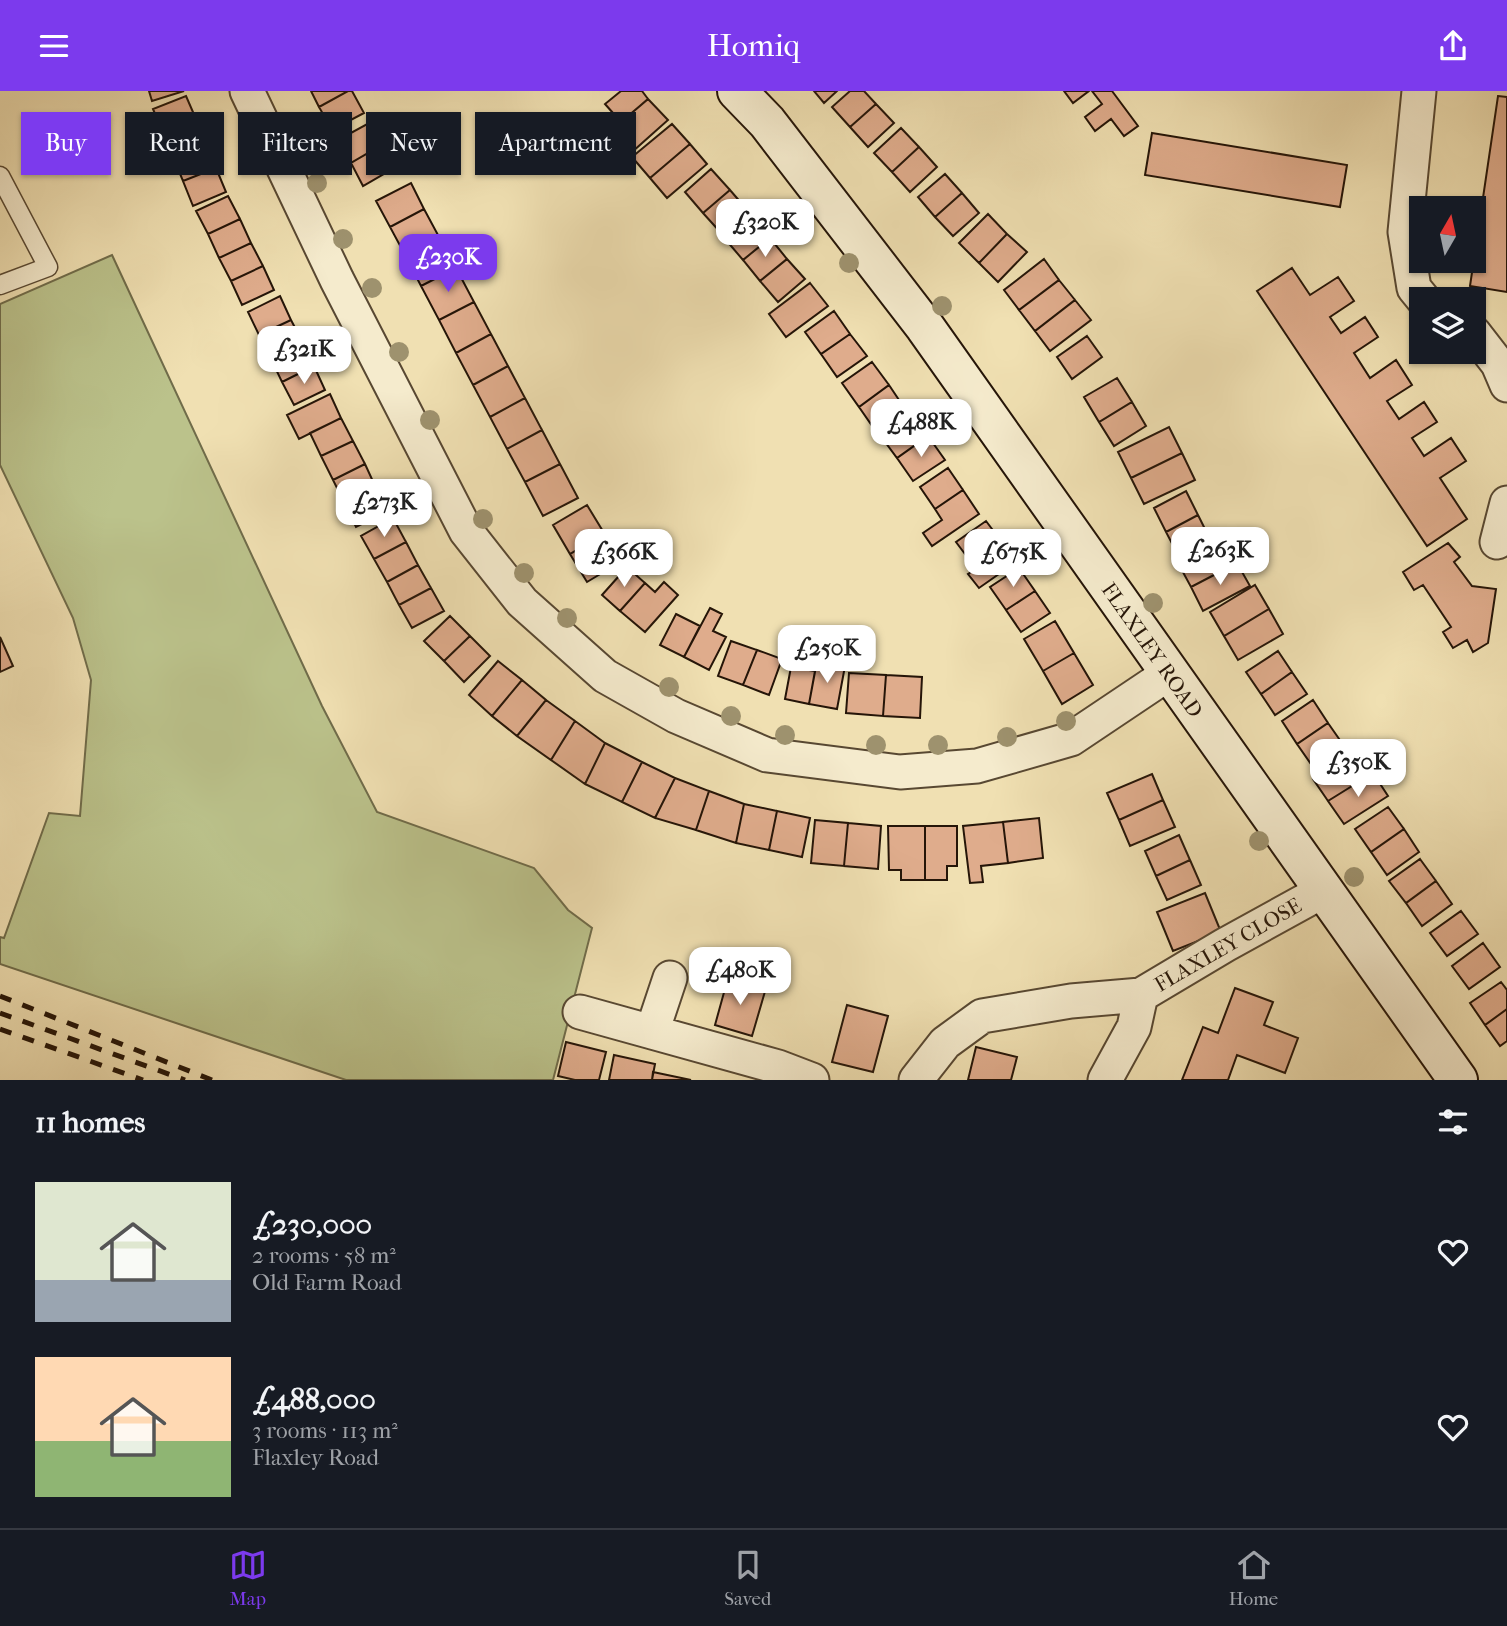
<!DOCTYPE html>
<html lang="en">
<head>
<meta charset="utf-8">
<style>
	:root { --surface:#171b24; --page:#20242c; --text:#f1f3f6; --muted:#9ea1a6; --line:#363941; --accent:#7c3aed }
	body { margin:0; font-family:"IM FELL French Canon",serif; background:var(--page); color:var(--text); height:100vh; display:flex; flex-direction:column; font-size:26px; white-space:nowrap }
	* { box-sizing:border-box; margin:0 }
	p { font-size:23px; color:var(--muted) }
	.icon { flex:none; width:38px; height:38px; fill:none; stroke:currentColor; stroke-width:2; stroke-linecap:round; stroke-linejoin:round }
	.map { position:relative; height:989px; overflow:hidden }
	.panel { display:flex; flex-direction:column; background:var(--surface); flex:1 }
	.panel>* { flex:none }
	.banner { position:absolute; left:21px; top:21px; width:700px; height:63px; display:flex; gap:14px }
	.needle { width:46px; rotate:9deg }
	.controls { position:absolute; left:1409px; top:105px; display:grid; gap:14px }
	.controls a { display:grid; place-items:center; width:77px; height:77px; border-radius:0px; background:var(--surface); box-shadow:0 2px 5px #0004; font-size:35px }
	.price { position:absolute; translate:-50% -60px; padding:0 16px; border-radius:14px; background:#fff; color:#222; font-size:23px; line-height:46px; filter:drop-shadow(0 2px 4px #0008) }
	.price::after { content:''; position:absolute; left:50%; top:42px; width:21px; height:16px; margin-left:-10px; background:inherit; clip-path:polygon(0 0,100% 0,50% 100%) }
	.price.current { background:var(--accent); color:#fff }
	ul { padding:0; list-style:none }
	li { display:flex; align-items:center; gap:21px; height:175px; padding:0 35px }
	li span { display:grid; place-items:center; flex:none; width:196px; height:140px; border-radius:0px; color:#555 }
	li>.icon { margin-inline-start:auto }
	span .icon { width:84px; height:84px; fill:#fffc; stroke-width:1 }
	li b { font-size:30px }
	h2 { display:flex; justify-content:space-between; align-items:center; height:84px; padding:0 35px; font-size:30px }
	.pill { padding:0 24px; border-radius:0px; background:var(--surface); box-shadow:0 2px 5px #0004; font-size:24px; line-height:63px }
	.pill.current { background:var(--accent); color:#fff }
	header { display:flex; justify-content:space-between; align-items:center; height:91px; padding:0 35px; background:var(--accent); color:#fff; font-size:32px; font-weight:600 }
	.tabs { display:flex; justify-content:space-around; align-items:center; height:98px; border-top:2px solid var(--line); background:var(--surface); font-size:19px; color:var(--muted) }
	.tabs a { display:grid; justify-items:center; gap:4px }
	.tabs .current { color:var(--accent) }
	.map>svg:first-child { display:block }
	.green { fill:#bbc28b; stroke:#706c4a; stroke-width:2 }
	.building { fill:#dfac8c; stroke:#251508; stroke-width:2 }
	.lines { fill:none; stroke-linecap:round; stroke-linejoin:round }
	.lane-casing { stroke:#584832; stroke-width:21 }
	.street-casing { stroke:#584832; stroke-width:37 }
	.secondary-casing { stroke:#251508; stroke-width:42 }
	.lane { stroke:#f5ebcd; stroke-width:18 }
	.street { stroke:#f5ebcd; stroke-width:33 }
	.secondary { stroke:#f5ebcd; stroke-width:38 }
	.rail { stroke:#251508; stroke-width:5; stroke-dasharray:12 12; stroke-linecap:butt }
	.tree { fill:#9e926e }
	.labels { text-anchor:middle; dominant-baseline:central; stroke-width:6; stroke-linejoin:round; paint-order:stroke }
	.street-label { font-size:21px; fill:#251508; stroke:#f5ebcd }
</style>
</head>
<body>
<header><svg class="icon" aria-label="menu" viewBox="0 0 24 24"><path d="M4 6h16M4 12h16M4 18h16"/></svg>Homiq<svg class="icon" aria-label="share" viewBox="0 0 24 24"><path d="M12 15V3M7 8l5-5 5 5M5 13v7h14v-7"/></svg></header>
<div class="map">
<svg width="1507" height="989" viewBox="0 0 1507 989">
	<rect width="100%" height="100%" fill="#f0e0b2"/>
	<filter id="stains"><feTurbulence type="fractalNoise" baseFrequency=".00286" numOctaves="4"/><feColorMatrix values="0 0 0 0 .2 0 0 0 0 .09 0 0 0 0 .02 0 0 0 .5 -.17"/></filter>
	<radialGradient id="worn" r=".72"><stop offset=".6" stop-color="#630" stop-opacity="0"/><stop offset="1" stop-color="#630" stop-opacity=".3"/></radialGradient>
	<!-- green -->
	<path class="green" d="M112,164L322,615L377,721L534,777L568,819L592,837L553,989H346L0,873V846L4,847L49,722L80,725L91,589L73,527L0,374V213Z"/>
	<!-- building -->
	<path class="building" d="M149,0H184L152,10Z
		M311,0H348L319,16Z
		M348,0H352L364,22L332,39L319,16Z
		M621,0H642L648,8L621,31L605,13Z
		M814,0H837L824,12Z
		M850,0H864L876,13L850,36L832,16Z
		M1064,0H1089L1073,12Z
		M1092,0H1112L1138,35L1124,45L1111,28L1095,40L1085,26L1102,13Z
		M186,5L196,28L163,42L153,18Z
		M1498,5L1507,6V201L1470,195Z
		M648,8L668,29L632,61L612,39Z
		M876,13L894,32L868,56L850,36Z
		M196,28L206,53L173,66L163,42Z
		M369,32L382,54L351,72L338,49Z
		M672,33L690,53L650,87L632,66Z
		M901,37L919,56L892,81L874,62Z
		M1152,42L1347,74L1340,116L1145,84Z
		M206,53L216,77L183,90L173,66Z
		M690,53L707,73L667,107L650,87Z
		M382,54L394,77L363,95L351,72Z
		M919,56L937,76L910,101L892,81Z
		M216,77L226,101L193,115L183,90Z
		M711,78L730,99L703,122L685,101Z
		M945,83L962,102L935,126L918,106Z
		M411,92L424,118L390,136L376,110Z
		M730,99L748,120L722,143L703,122Z
		M962,102L979,122L953,145L935,126Z
		M228,105L240,128L208,143L196,120Z
		M424,118L438,144L404,162L390,136Z
		M988,123L1007,143L979,172L959,152Z
		M753,126L770,147L743,169L726,149Z
		M240,128L251,152L219,167L208,143Z
		M1007,143L1027,161L998,191L979,172Z
		M438,144L456,177L421,195L404,162Z
		M770,147L787,168L760,190L743,169Z
		M251,152L263,175L231,190L219,167Z
		M787,168L805,188L778,211L760,190Z
		M1044,168L1059,189L1019,219L1004,199Z
		M263,175L274,199L242,214L231,190Z
		M456,177L474,211L439,229L421,195Z
		M1292,177L1310,204L1338,186L1354,210L1330,226L1341,242L1365,226L1378,246L1354,262L1370,287L1396,269L1412,294L1387,310L1399,328L1424,311L1437,331L1412,347L1424,365L1451,347L1466,370L1440,387L1467,428L1427,455L1257,200Z
		M1059,189L1075,209L1035,240L1019,219Z
		M810,192L828,215L786,246L769,223Z
		M280,205L291,229L259,244L248,221Z
		M1075,209L1091,229L1050,260L1035,240Z
		M474,211L491,243L456,262L439,229Z
		M834,220L850,243L821,263L805,241Z
		M291,229L303,252L271,268L259,244Z
		M491,243L508,275L473,294L456,262Z
		M850,243L867,265L837,286L821,263Z
		M1087,245L1102,266L1072,288L1057,266Z
		M303,252L314,275L282,291L271,268Z
		M872,271L889,294L859,316L842,292Z
		M314,275L325,299L294,314L282,291Z
		M508,275L525,307L490,326L473,294Z
		M1117,287L1132,311L1099,331L1084,306Z
		M889,294L905,318L875,339L859,316Z
		M330,303L341,327L299,348L287,324Z
		M525,307L542,339L507,358L490,326Z
		M1132,311L1146,335L1114,355L1099,331Z
		M911,322L928,345L897,367L880,344Z
		M341,327L353,350L321,365L310,342Z
		M1169,336L1182,362L1131,387L1118,361Z
		M542,339L560,373L525,391L507,358Z
		M928,345L945,369L913,390L897,367Z
		M353,350L365,373L333,389L321,365Z
		M1182,362L1195,389L1144,413L1131,387Z
		M365,373L376,397L345,413L333,389Z
		M560,373L578,407L543,425L525,391Z
		M948,377L963,399L935,418L920,396Z
		M376,397L388,420L356,436L345,413Z
		M963,399L979,423L932,455L923,442L942,429L935,418Z
		M1186,400L1198,424L1166,441L1154,417Z
		M587,414L604,442L570,463L553,434Z
		M1198,424L1210,448L1178,464L1166,441Z
		M393,427L406,451L374,468L361,445Z
		M986,430L1001,450L971,471L956,451Z
		M604,442L622,470L587,491L570,463Z
		M1224,448L1237,472L1191,496L1178,472Z
		M1001,450L1016,471L979,497L968,483L976,478L971,471Z
		M406,451L418,474L387,491L374,468Z
		M1448,452L1460,466L1454,471L1472,495L1496,498L1488,552L1473,561L1467,549L1453,557L1443,541L1451,536L1423,494L1414,499L1403,481Z
		M1237,472L1250,495L1203,520L1191,496Z
		M418,474L431,497L399,514L387,491Z
		M627,476L645,492L620,520L602,504Z
		M1019,477L1035,500L1006,519L990,496Z
		M664,491L678,504L645,541L620,520L645,492L655,501Z
		M1255,494L1269,518L1224,545L1210,521Z
		M431,497L444,520L412,537L399,514Z
		M1035,500L1050,522L1021,541L1006,519Z
		M710,517L722,523L713,540L726,546L709,579L684,566Z
		M1269,518L1283,543L1238,569L1224,545Z
		M676,523L700,535L684,566L660,554Z
		M450,525L470,545L444,570L424,550Z
		M1055,530L1074,562L1043,580L1024,548Z
		M470,545L490,565L464,591L444,570Z
		M0,546L13,575L0,581Z
		M731,550L757,559L743,594L718,585Z
		M757,559L782,568L769,604L743,594Z
		M1278,560L1292,581L1261,603L1246,581Z
		M1074,562L1093,594L1062,613L1043,580Z
		M498,570L522,589L492,625L469,604Z
		M817,570L845,575L837,618L809,613Z
		M791,576L815,580L809,613L785,608Z
		M1292,581L1307,603L1275,624L1261,603Z
		M849,582L886,584L883,625L846,622Z
		M886,584L922,586L920,627L883,625Z
		M522,589L546,609L517,645L492,625Z
		M546,609L575,630L551,669L517,645Z
		M1313,609L1328,632L1297,653L1282,630Z
		M575,630L605,652L585,693L551,669Z
		M1328,632L1344,655L1313,676L1297,653Z
		M605,652L642,671L622,711L585,693Z
		M1358,658L1373,682L1328,710L1313,688Z
		M642,671L675,687L655,727L622,711Z
		M1373,682L1388,705L1344,733L1328,710Z
		M1152,683L1163,709L1119,729L1107,702Z
		M675,687L709,700L696,739L655,727Z
		M709,700L744,713L736,752L696,739Z
		M1163,709L1175,736L1130,755L1119,729Z
		M744,713L777,720L769,759L736,752Z
		M1388,716L1404,738L1371,761L1355,738Z
		M777,720L810,727L802,766L769,759Z
		M1039,727L1043,767L1008,772L1003,731Z
		M815,729L848,732L844,775L811,772Z
		M1003,731L1008,772L981,775L983,791L970,792L963,735Z
		M848,732L881,735L878,778L844,775Z
		M888,735H925V789H901V779H889Z
		M925,735H957V775H947V789H925Z
		M1404,738L1419,761L1387,784L1371,761Z
		M1179,744L1190,769L1156,785L1145,760Z
		M1420,768L1436,790L1406,812L1389,790Z
		M1190,769L1201,794L1167,809L1156,785Z
		M1436,790L1452,813L1422,835L1406,812Z
		M1205,802L1221,841L1173,860L1157,821Z
		M1461,820L1478,843L1447,865L1430,842Z
		M1483,852L1500,876L1469,898L1452,875Z
		M728,887L766,897L752,945L715,934Z
		M1501,891L1507,899V918L1485,934L1470,912Z
		M1235,897L1273,911L1264,934L1298,947L1285,982L1237,964L1228,989H1182L1203,936L1218,942Z
		M847,914L888,925L873,981L832,971Z
		M1507,918V950L1500,955L1485,934Z
		M566,951L606,961L599,989H575L558,985Z
		M976,956L1017,966L1011,989H968Z
		M614,964L655,973L652,989H609Z
		M653,981L691,989H652Z"/>
	<g class="lines">
		<defs>
			<path id="lane" d="M0,85L48,176L0,194"/>
			<path id="street" d="M247,0L337,189L466,440L522,511L605,585L676,625L767,664L900,681L977,675L1071,648L1168,583
				M1419,0L1405,141L1414,197L1423,208
				M1474,242L1498,273L1507,294
				M1497,451L1507,412
				M580,921L778,976L812,989
				M652,941L670,887
				M916,989L945,952L982,925L1071,910L1141,904
				M1105,989L1134,936L1141,904L1225,854L1323,800"/>
			<path id="secondary" d="M737,0L767,31L925,236L1458,989"/>
		</defs>
		<!-- lane casing -->
		<use href="#lane" class="lane-casing"/>
		<!-- street casing -->
		<use href="#street" class="street-casing"/>
		<!-- secondary casing -->
		<use href="#secondary" class="secondary-casing"/>
		<!-- lane -->
		<use href="#lane" class="lane"/>
		<!-- street -->
		<use href="#street" class="street"/>
		<!-- secondary -->
		<use href="#secondary" class="secondary"/>
		<!-- rail -->
		<path class="rail" d="M0,905L212,989
			M0,922L185,989
			M0,938L143,989"/>
	</g>
	<!-- trees -->
	<g class="tree">
		<circle cx="290" cy="32" r="10"/>
		<circle cx="317" cy="92" r="10"/>
		<circle cx="343" cy="148" r="10"/>
		<circle cx="849" cy="172" r="10"/>
		<circle cx="372" cy="197" r="10"/>
		<circle cx="942" cy="215" r="10"/>
		<circle cx="399" cy="261" r="10"/>
		<circle cx="430" cy="329" r="10"/>
		<circle cx="483" cy="428" r="10"/>
		<circle cx="524" cy="482" r="10"/>
		<circle cx="1153" cy="512" r="10"/>
		<circle cx="567" cy="527" r="10"/>
		<circle cx="669" cy="596" r="10"/>
		<circle cx="731" cy="625" r="10"/>
		<circle cx="1066" cy="630" r="10"/>
		<circle cx="785" cy="644" r="10"/>
		<circle cx="1007" cy="646" r="10"/>
		<circle cx="876" cy="654" r="10"/>
		<circle cx="938" cy="654" r="10"/>
		<circle cx="1259" cy="750" r="10"/>
		<circle cx="1354" cy="786" r="10"/>
	</g>
	<g class="labels">
		<!-- street labels -->
		<g class="street-label">
			<text transform="translate(1152 559) rotate(55)">FLAXLEY ROAD</text>
			<text transform="translate(1228 854) rotate(-30)">FLAXLEY CLOSE</text>
		</g>
	</g>
	<rect width="100%" height="100%" filter="url(#stains)"/>
	<rect width="100%" height="100%" fill="url(#worn)"/>
</svg>
<div class="controls">
<a><svg class="needle" viewBox="-14 -14 28 28"><path d="M0-13l5 13h-10z" fill="#e53935"/><path d="M0 13l5-13h-10z" fill="#9ea1a6"/></svg></a>
<a><svg class="icon" aria-label="layers" viewBox="0 0 24 24"><path d="M12 4l9 5-9 5-9-5zM3 14l9 5 9-5"/></svg></a>
</div>
<b class="price" style="left:765px;top:168px">£320K</b>
<b class="price current" style="left:448px;top:203px">£230K</b>
<b class="price" style="left:304px;top:295px">£321K</b>
<b class="price" style="left:921px;top:368px">£488K</b>
<b class="price" style="left:384px;top:448px">£273K</b>
<b class="price" style="left:1220px;top:496px">£263K</b>
<b class="price" style="left:624px;top:498px">£366K</b>
<b class="price" style="left:1013px;top:498px">£675K</b>
<b class="price" style="left:827px;top:594px">£250K</b>
<b class="price" style="left:1358px;top:708px">£350K</b>
<b class="price" style="left:740px;top:916px">£480K</b>
<div class="banner">
<a class="pill current">Buy</a>
<a class="pill">Rent</a>
<a class="pill">Filters</a>
<a class="pill">New</a>
<a class="pill">Apartment</a>
</div>
</div>
<section class="panel">
<h2>11 homes<svg class="icon" aria-label="filters" viewBox="0 0 24 24"><path d="M4 7h16M4 17h16"/><circle cx="9" cy="7" r="2"/><circle cx="15" cy="17" r="2"/></svg></h2>
<ul>
<li><span style="background:linear-gradient(#dfe7d0 70%,#9aa5b1 0)"><svg class="icon" aria-label="home" viewBox="0 0 24 24"><path d="M3 11l9-7 9 7M6 9v11h12V9"/></svg></span><div><b>£230,000</b><p>2 rooms · 58 m²</p><p>Old Farm Road</p></div><svg class="icon" aria-label="heart" viewBox="0 0 24 24"><path d="M12 20l-8-8c-3-5 5-10 8-4 3-6 11-1 8 4z"/></svg></li>
<li><span style="background:linear-gradient(#ffd9b3 60%,#8fb573 0)"><svg class="icon" aria-label="home" viewBox="0 0 24 24"><path d="M3 11l9-7 9 7M6 9v11h12V9"/></svg></span><div><b>£488,000</b><p>3 rooms · 113 m²</p><p>Flaxley Road</p></div><svg class="icon" aria-label="heart" viewBox="0 0 24 24"><path d="M12 20l-8-8c-3-5 5-10 8-4 3-6 11-1 8 4z"/></svg></li>
</ul>
</section>
<nav class="tabs">
<a class="current"><svg class="icon" aria-label="map" viewBox="0 0 24 24"><path d="M3 6l6-2 6 2 6-2v14l-6 2-6-2-6 2zM9 4v14M15 6v14"/></svg>Map</a>
<a><svg class="icon" aria-label="saved" viewBox="0 0 24 24"><path d="M7 4h10v16l-5-4-5 4z"/></svg>Saved</a>
<a><svg class="icon" aria-label="home" viewBox="0 0 24 24"><path d="M3 11l9-7 9 7M6 9v11h12V9"/></svg>Home</a>
</nav>
</body>
</html>
